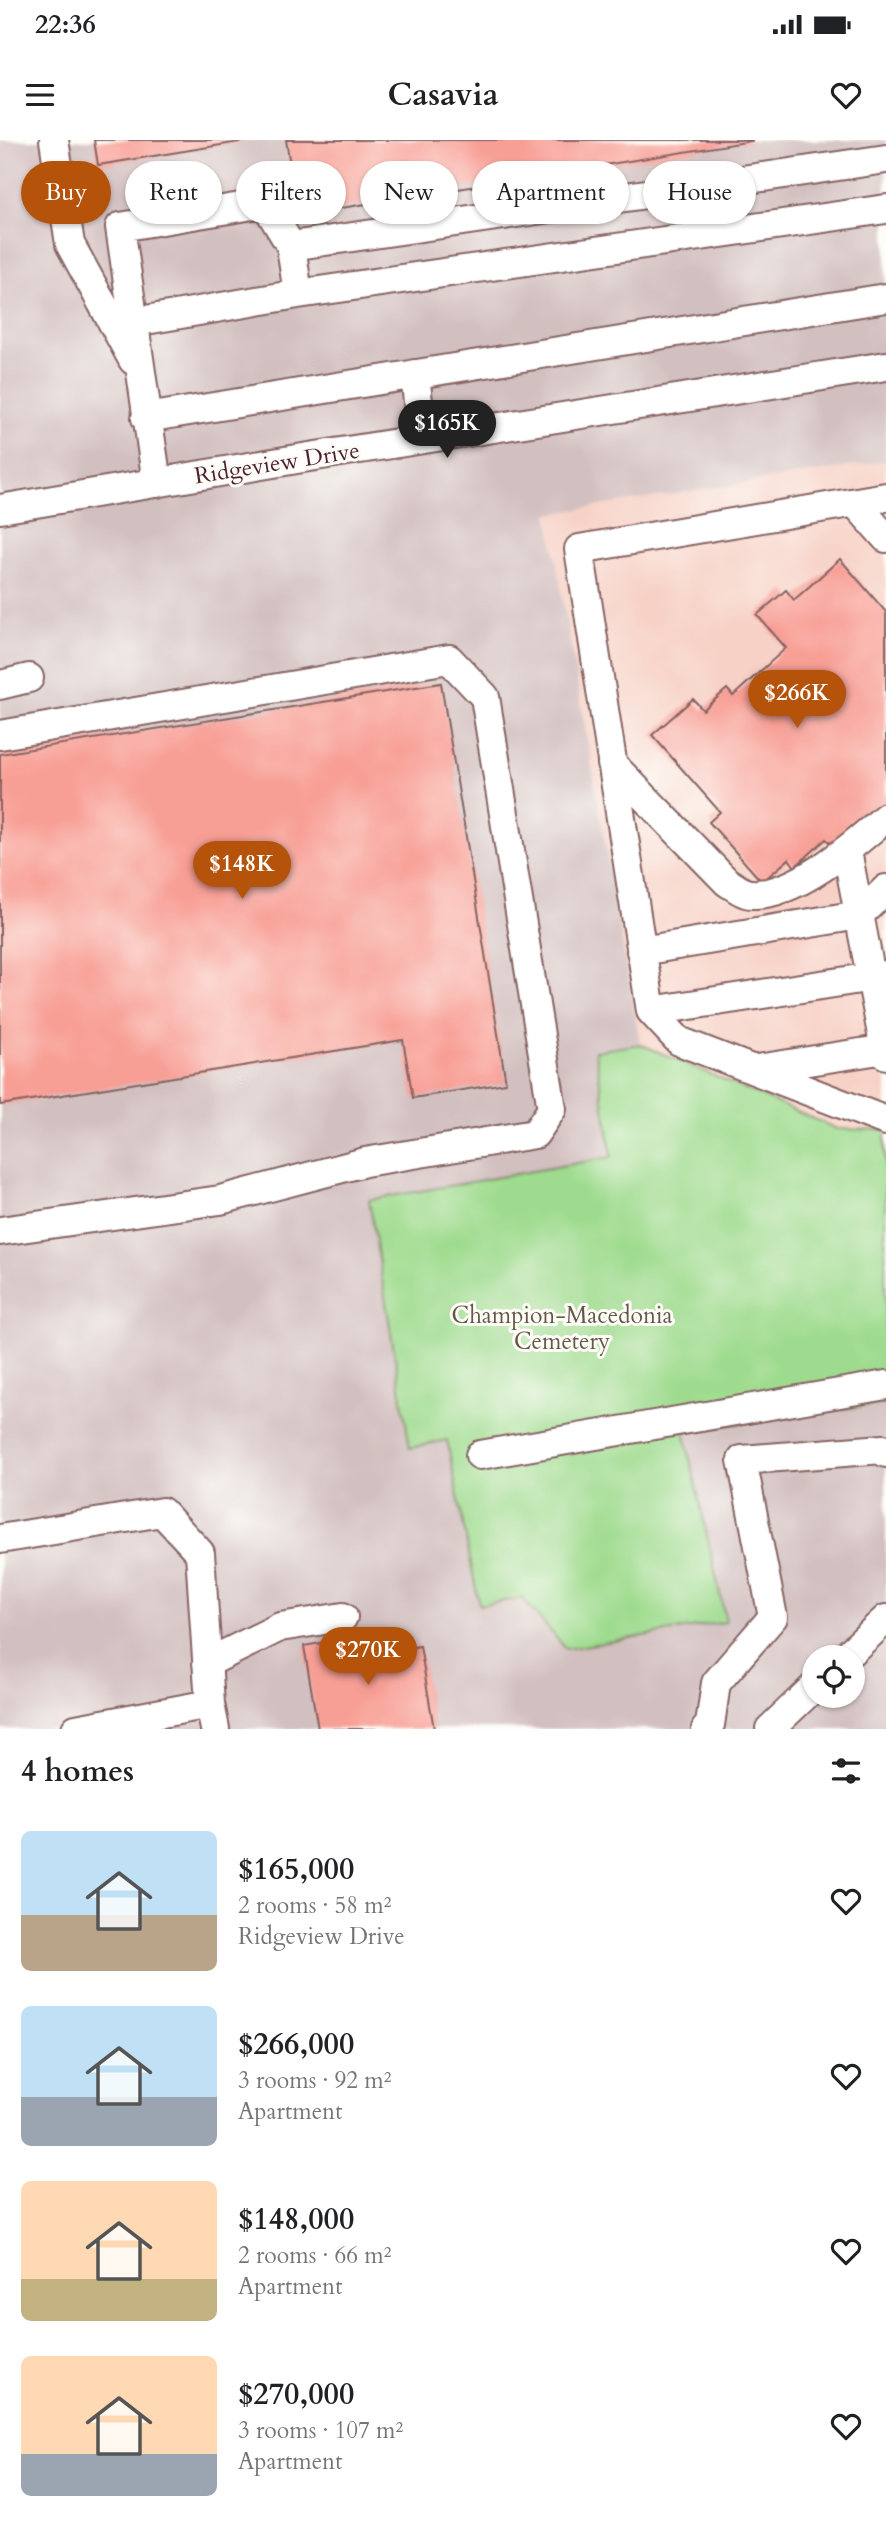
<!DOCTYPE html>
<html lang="en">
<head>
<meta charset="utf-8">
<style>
	:root { --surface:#fff; --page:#f6f6f6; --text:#202124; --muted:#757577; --accent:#b45309 }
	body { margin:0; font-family:Cardo,serif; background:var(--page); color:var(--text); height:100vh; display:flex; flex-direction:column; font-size:26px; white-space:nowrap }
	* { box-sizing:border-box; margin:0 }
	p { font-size:23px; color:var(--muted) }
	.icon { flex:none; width:38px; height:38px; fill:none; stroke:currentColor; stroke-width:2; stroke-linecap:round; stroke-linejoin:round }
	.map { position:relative; height:1589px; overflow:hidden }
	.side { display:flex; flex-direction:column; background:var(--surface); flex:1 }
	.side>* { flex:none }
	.hud { position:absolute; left:21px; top:21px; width:845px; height:63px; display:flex; gap:14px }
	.fabs { position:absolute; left:802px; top:1505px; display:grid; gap:14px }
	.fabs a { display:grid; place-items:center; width:63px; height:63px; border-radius:50%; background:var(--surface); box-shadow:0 2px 5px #0004; font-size:35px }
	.price { position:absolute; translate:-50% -60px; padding:0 16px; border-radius:24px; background:var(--accent); color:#fff; font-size:23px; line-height:46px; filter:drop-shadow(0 2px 4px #0008) }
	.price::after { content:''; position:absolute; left:50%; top:42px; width:21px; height:16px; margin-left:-10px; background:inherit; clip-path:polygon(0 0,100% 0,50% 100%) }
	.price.on { background:#222; color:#fff }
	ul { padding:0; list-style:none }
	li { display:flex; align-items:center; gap:21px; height:175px; padding:0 21px }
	li span { display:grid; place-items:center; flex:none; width:196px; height:140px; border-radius:10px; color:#555 }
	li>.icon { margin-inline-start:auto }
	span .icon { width:84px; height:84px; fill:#fffc; stroke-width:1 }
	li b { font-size:30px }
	h2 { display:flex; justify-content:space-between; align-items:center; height:84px; padding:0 21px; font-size:30px }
	.tag { padding:0 24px; border-radius:32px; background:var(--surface); box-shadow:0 2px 5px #0004; font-size:24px; line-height:63px }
	.tag.on { background:var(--accent); color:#fff }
	.status { display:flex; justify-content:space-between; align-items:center; height:49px; padding:0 35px; background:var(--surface); direction:ltr }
	.status svg { height:19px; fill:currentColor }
	header { display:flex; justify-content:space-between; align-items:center; height:91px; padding:0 21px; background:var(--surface); font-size:32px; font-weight:600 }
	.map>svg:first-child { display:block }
	.built { fill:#f7d1c6 }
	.industrial { fill:#d2bfbf; fill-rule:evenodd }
	.green { fill:#9fdb8e; stroke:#747d5c; stroke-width:2 }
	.building { fill:#f89f95 }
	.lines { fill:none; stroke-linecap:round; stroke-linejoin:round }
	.minor-casing { stroke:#866463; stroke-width:32 }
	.minor { stroke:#fff; stroke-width:28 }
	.labels { text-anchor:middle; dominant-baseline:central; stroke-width:6; stroke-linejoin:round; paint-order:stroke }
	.street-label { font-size:23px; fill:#4a1f2b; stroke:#fdfcf7 }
	.park-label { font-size:23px; fill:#645749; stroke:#fdfcf7 }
</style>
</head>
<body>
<div class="status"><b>22:36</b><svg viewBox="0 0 49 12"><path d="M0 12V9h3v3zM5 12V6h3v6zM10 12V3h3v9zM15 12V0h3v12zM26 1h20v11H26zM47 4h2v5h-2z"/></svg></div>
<header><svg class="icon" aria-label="menu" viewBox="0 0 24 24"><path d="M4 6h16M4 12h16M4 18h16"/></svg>Casavia<svg class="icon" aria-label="heart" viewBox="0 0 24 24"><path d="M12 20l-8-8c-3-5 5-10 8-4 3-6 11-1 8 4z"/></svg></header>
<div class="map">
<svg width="886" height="1589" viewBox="0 0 886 1589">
	<rect width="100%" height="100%" fill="#fdfcf7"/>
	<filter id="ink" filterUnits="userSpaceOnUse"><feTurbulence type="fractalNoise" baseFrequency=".0143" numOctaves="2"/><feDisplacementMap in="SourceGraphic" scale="14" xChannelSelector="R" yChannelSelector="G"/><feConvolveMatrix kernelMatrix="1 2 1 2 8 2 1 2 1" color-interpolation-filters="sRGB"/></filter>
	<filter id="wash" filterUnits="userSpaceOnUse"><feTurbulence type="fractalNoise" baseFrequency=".00686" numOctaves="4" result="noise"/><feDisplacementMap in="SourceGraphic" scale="28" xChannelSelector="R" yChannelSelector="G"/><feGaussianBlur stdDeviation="1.57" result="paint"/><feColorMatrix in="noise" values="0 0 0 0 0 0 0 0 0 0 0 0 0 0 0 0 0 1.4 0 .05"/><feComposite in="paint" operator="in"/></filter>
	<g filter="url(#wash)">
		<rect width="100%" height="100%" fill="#f4e5cc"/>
		<!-- built -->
		<path class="built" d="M886,321V991L837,989L640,904L548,373Z"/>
		<!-- industrial -->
		<path class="industrial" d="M0,0H886V321L548,374L640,904L595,912L612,1017L369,1060L410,1308L447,1299L479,1465L522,1458L566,1509L683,1291L886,1263V1589H0ZM814,1517H852V1556H814Z"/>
		<!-- green -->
		<path class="green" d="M640,904L837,989L885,990L886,1263L684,1291L726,1482L566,1509L522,1458L479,1465L447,1300L410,1308L369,1060L612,1017L595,911Z"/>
		<g id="blocks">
			<!-- building -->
			<path class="building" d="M94,0H246V1L98,25Z
				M286,0H752V1L298,75Z
				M840,419L886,472V664L836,709L826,699L795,727L789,719L762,742L709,682L720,672L652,595L693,559L703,570L727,549L733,556L786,508L757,475L786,450L794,460Z
				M441,543L506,943L413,958L403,900L0,965V614Z
				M360,1496L363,1516L420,1506L434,1589H318L304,1506Z"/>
		</g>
	</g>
	<g filter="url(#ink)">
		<use href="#blocks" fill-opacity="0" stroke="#866463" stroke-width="2"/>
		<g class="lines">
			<defs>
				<path id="minor" d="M54,0L70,104L133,220
					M291,106L886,19
					M298,154L886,69
					M134,182L298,154L291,106L265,63L120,87L157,343
					M415,234L422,299
					M146,278C393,237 640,200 886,158
					M886,357L579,409L651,871L679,901L886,981
					M855,363L886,398
					M0,369L303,318L886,226
					M0,545L29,538
					M0,595L449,519L485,557L552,969L535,994L365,1022L220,1060L0,1091
					M612,624L727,742C734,746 743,754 751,754C795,757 855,704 886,677
					M847,711L886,915
					M641,811L859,775L886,749
					M651,871L886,835
					M757,929L886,909
					M480,1315L886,1245
					M0,1399L162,1372L200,1413L210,1564
					M845,1517L886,1479
					M207,1523L280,1487L343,1477
					M76,1589L210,1564L215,1589
					M706,1589L710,1585L716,1543L773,1477L742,1320L883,1309L886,1313
					M770,1589L814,1547"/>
			</defs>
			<!-- minor casing -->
			<use href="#minor" class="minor-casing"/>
			<!-- minor -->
			<use href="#minor" class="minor"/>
		</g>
	</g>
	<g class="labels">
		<!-- street labels -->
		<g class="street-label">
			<text transform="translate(277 323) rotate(-9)">Ridgeview Drive</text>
		</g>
		<!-- park labels -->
		<g class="park-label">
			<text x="562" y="1175">Champion-Macedonia<tspan x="562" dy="26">Cemetery</tspan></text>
		</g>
	</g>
</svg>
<div class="fabs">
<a><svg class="icon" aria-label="locate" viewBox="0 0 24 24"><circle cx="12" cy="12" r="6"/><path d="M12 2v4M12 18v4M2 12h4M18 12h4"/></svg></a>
</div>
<b class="price on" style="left:447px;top:320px">$165K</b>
<b class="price" style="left:797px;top:590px">$266K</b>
<b class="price" style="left:242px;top:761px">$148K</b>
<b class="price" style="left:368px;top:1547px">$270K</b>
<div class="hud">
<a class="tag on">Buy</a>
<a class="tag">Rent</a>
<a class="tag">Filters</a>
<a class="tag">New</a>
<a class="tag">Apartment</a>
<a class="tag">House</a>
</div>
</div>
<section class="side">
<h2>4 homes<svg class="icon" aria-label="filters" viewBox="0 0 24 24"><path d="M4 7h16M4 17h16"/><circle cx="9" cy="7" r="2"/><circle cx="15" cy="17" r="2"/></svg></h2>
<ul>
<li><span style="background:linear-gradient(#bfe0f5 60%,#b9a48a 0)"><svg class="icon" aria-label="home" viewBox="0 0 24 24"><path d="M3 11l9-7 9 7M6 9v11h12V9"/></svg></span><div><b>$165,000</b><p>2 rooms · 58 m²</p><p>Ridgeview Drive</p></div><svg class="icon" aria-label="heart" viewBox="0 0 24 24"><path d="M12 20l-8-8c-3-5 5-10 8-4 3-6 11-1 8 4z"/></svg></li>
<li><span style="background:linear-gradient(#bfe0f5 65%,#9aa5b1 0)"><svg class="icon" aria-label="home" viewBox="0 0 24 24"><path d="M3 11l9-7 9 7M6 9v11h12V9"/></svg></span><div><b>$266,000</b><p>3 rooms · 92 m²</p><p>Apartment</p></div><svg class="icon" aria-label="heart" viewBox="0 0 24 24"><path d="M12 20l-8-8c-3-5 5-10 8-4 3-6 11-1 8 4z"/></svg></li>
<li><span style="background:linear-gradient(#ffd9b3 70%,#c2b280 0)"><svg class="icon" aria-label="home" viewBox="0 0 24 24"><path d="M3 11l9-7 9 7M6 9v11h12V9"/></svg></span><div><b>$148,000</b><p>2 rooms · 66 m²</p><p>Apartment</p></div><svg class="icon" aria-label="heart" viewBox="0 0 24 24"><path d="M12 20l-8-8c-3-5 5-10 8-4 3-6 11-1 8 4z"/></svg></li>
<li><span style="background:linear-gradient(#ffd9b3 70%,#9aa5b1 0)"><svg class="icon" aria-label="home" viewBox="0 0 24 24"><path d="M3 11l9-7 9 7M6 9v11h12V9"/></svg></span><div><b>$270,000</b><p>3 rooms · 107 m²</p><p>Apartment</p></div><svg class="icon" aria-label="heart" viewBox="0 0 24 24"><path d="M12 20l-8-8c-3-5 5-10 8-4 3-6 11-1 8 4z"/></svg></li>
</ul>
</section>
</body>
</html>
